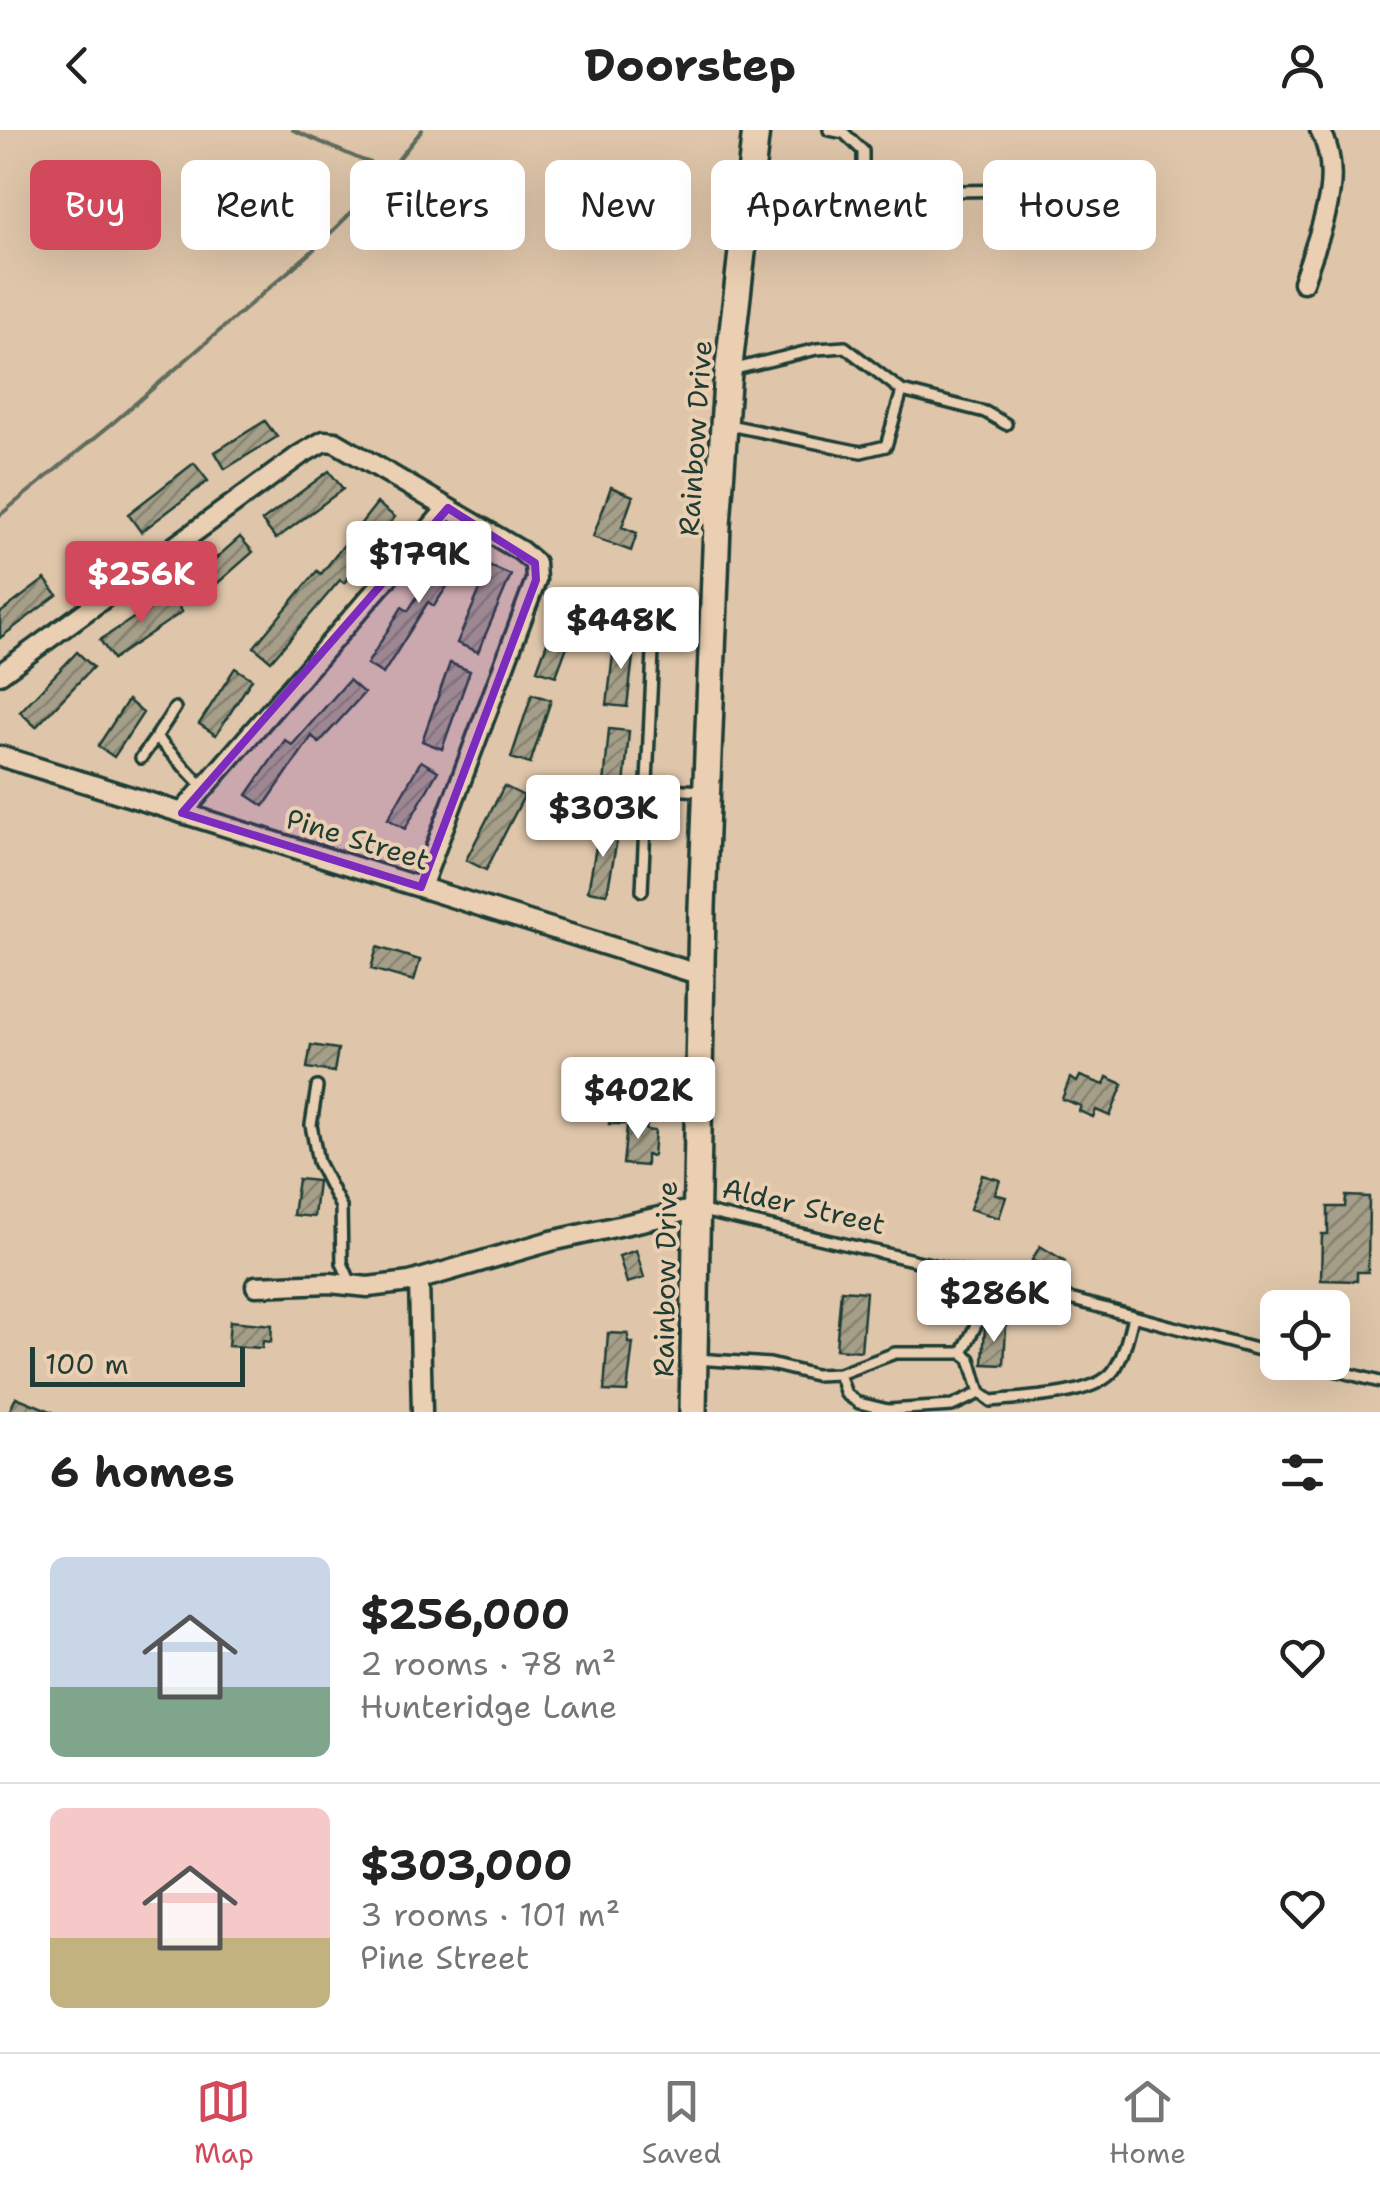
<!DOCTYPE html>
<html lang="en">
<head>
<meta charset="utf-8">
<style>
	:root { --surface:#fff; --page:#f6f6f6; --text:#222; --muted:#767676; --line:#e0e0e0; --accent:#d1495b }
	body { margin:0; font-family:"Shantell Sans",sans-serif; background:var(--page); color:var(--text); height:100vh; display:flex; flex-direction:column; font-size:38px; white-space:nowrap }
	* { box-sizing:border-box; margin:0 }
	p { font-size:32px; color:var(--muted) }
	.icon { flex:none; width:55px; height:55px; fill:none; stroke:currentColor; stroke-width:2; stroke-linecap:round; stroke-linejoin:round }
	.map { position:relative; height:1282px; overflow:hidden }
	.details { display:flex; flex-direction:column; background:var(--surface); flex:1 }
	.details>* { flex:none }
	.top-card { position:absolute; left:30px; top:30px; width:1320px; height:90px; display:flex; gap:20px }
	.tools { position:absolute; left:1260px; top:1160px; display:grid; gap:20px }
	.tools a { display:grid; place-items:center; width:90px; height:90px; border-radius:15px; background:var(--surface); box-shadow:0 10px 40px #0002; font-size:50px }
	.scale { position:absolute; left:30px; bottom:25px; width:215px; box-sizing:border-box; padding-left:10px; border:5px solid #1f3d34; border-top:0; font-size:28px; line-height:35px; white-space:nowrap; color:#1f3d34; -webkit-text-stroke:8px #ebcfb2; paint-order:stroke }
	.price { position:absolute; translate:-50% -85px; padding:0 22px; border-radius:10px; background:#fff; color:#222; font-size:32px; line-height:65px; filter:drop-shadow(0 2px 5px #0008) }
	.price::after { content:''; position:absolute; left:50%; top:60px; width:30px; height:22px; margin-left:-15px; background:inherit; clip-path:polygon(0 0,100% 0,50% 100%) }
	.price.on { background:var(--accent); color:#fff }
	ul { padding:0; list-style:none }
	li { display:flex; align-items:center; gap:30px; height:250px; padding:0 50px }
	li+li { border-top:2px solid var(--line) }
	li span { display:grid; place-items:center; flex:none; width:280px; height:200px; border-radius:15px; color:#555 }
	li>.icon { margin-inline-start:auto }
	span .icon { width:120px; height:120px; fill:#fffc; stroke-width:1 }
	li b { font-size:42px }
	h2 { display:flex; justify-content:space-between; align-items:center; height:120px; padding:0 50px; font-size:42px }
	.tag { padding:0 35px; border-radius:15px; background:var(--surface); box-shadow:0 10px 40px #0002; font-size:35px; line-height:90px }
	.tag.on { background:var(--accent); color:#fff }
	header { display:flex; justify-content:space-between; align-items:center; height:130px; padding:0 50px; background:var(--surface); font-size:45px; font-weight:700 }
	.tab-bar { display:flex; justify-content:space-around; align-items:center; height:140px; border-top:2px solid var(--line); background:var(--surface); font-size:28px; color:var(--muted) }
	.tab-bar a { display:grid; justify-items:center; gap:5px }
	.tab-bar .on { color:var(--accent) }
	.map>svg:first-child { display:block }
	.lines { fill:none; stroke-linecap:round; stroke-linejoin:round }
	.stream { stroke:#616c5d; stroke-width:4 }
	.building { fill:url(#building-hatch); stroke:#1f3d34; stroke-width:2.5 }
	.lane-casing { stroke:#1f3d34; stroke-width:16 }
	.street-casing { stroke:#1f3d34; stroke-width:25 }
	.secondary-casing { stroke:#1f3d34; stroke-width:32 }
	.lane { stroke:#ebcfb2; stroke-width:9 }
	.street { stroke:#ebcfb2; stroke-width:18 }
	.secondary { stroke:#ebcfb2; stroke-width:25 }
	.marked { fill:#7b2cbf; fill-opacity:0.2; stroke:#7b2cbf; stroke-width:8; stroke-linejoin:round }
	.labels { text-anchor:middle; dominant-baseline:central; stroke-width:8; stroke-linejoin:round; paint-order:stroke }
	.street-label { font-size:28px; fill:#1f3d34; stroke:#ebcfb2 }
</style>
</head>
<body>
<header><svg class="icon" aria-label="back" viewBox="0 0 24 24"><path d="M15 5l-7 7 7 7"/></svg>Doorstep<svg class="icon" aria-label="person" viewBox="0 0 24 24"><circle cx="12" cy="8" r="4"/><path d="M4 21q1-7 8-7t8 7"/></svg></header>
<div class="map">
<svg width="1380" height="1282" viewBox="0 0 1380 1282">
	<defs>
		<pattern id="building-hatch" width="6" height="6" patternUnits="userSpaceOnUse" patternTransform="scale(2.5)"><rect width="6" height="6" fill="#a59e88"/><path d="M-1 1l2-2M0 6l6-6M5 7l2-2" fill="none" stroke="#868270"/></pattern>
	</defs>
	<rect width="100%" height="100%" fill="#dfc6aa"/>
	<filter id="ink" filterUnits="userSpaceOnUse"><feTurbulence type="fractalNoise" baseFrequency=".01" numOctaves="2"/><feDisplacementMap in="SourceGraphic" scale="20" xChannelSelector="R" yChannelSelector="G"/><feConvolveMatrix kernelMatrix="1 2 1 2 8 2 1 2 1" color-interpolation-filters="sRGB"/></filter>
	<g filter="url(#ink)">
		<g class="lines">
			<!-- stream -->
			<path class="stream" d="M293,0L362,30L389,39
				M0,385L114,292L311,122L371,63L422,0"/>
		</g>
		<!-- building -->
		<path class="building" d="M265,291L277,307L225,339L215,322Z
			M194,333L208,351L141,402L128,384Z
			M329,341L343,359L276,409L262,391Z
			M611,357L633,366L622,397L637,403L631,421L593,407Z
			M377,373L395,387L344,453L340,450L271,531L254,517L317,441L321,444Z
			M240,407L253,422L203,466L190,451Z
			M454,409L471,420L434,476L428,472L383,544L367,534L402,477L408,481Z
			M490,436L511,445L478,522L457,513Z
			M45,449L57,465L0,508V483Z
			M170,464L182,482L113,529L100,510Z
			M560,477L579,484L556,546L537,540Z
			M615,508L635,510L627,577L607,575Z
			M77,522L93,537L36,597L20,582Z
			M450,533L470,541L442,619L422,611Z
			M235,538L252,549L216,605L199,594Z
			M349,550L364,563L319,613L312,606L264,676L247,665L285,610L292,615Z
			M532,564L551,570L530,634L511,628Z
			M128,570L143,583L114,627L98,616Z
			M609,599L629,601L623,668L603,666Z
			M421,631L438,641L405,699L388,689Z
			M504,656L524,666L486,740L466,730Z
			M600,695L619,699L607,764L588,761Z
			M377,817L420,830L414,851L371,839Z
			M311,915L338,919L334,942L307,938Z
			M1080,946L1104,955L1107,947L1123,954L1110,986L1096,980L1093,987L1079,981L1081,976L1062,969L1070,948L1077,952Z
			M614,963L628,966L624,994H609Z
			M628,987L647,989L646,1000L655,1001L653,1026L646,1025V1036L623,1034Z
			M982,1045L1000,1050L995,1064L1006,1067L999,1088L970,1079Z
			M298,1049L318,1051L314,1087L293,1085Z
			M1346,1066L1369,1067L1368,1142H1357V1151L1321,1150L1322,1104H1328V1077H1345Z
			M1040,1116L1065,1131L1057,1145L1032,1130Z
			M636,1120L644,1148L627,1153L619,1126Z
			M841,1160L866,1162L861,1221L836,1219Z
			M230,1191L272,1195L271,1212L263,1211L262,1218L228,1216Z
			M985,1194L1006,1196L1004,1235L983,1234Z
			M608,1203L628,1204V1213H633L627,1262L604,1261Z
			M16,1267L53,1282H9Z"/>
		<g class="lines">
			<defs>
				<path id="lane" d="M829,0L844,3L863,21V58
					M753,53L891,62L1020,60
					M731,240L817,219L845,217L902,261L985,282L1006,294
					M724,294L861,322L886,316L902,261
					M156,607L175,578
					M141,628L156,607L204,658
					M647,658L704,661
					M642,761L653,521
					M317,957L311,995L318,1032L341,1077L342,1133L351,1153
					M698,1080L1003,1151L1278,1225
					M962,1223L976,1195L985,1147
					M696,1229L770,1234L815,1245L839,1244L895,1223H962L970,1229L980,1263L991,1271C1023,1267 1095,1267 1114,1240C1125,1224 1128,1205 1133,1187
					M1304,1232L1380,1252
					M839,1244L846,1264L859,1273L888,1280L952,1276L980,1263"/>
				<path id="street" d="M1303,152C1319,104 1346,48 1320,0
					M0,544L300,325L324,311L335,312L521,421L535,433L536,450L421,757
					M0,626L701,845
					M182,683L448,378
					M419,1149L422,1282
					M256,1156L330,1153L368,1157L410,1152L551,1111L696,1079"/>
				<path id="secondary" d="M693,1282L702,778L717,395L727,253L756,0"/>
			</defs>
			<!-- lane casing -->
			<use href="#lane" class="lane-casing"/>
			<!-- street casing -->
			<use href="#street" class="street-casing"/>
			<!-- secondary casing -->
			<use href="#secondary" class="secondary-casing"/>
			<!-- lane -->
			<use href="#lane" class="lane"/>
			<!-- street -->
			<use href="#street" class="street"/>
			<!-- secondary -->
			<use href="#secondary" class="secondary"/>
		</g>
	</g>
	<!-- marked area -->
	<path class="marked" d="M448,378L535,433L536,450L421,757L182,683Z"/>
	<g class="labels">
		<!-- street labels -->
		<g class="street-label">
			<text transform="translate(695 308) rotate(-86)">Rainbow Drive</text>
			<text transform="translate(358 709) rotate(17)">Pine Street</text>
			<text transform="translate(804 1076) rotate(13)">Alder Street</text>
			<text transform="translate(665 1149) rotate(-89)">Rainbow Drive</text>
		</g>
	</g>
</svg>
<div class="tools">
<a><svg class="icon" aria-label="locate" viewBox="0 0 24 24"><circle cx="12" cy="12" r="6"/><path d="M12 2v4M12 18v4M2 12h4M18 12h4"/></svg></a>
</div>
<div class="scale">100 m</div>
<b class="price" style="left:419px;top:476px">$179K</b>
<b class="price on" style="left:141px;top:496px">$256K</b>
<b class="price" style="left:621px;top:542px">$448K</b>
<b class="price" style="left:603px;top:730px">$303K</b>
<b class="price" style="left:638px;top:1012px">$402K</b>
<b class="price" style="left:994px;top:1215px">$286K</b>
<div class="top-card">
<a class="tag on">Buy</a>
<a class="tag">Rent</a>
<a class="tag">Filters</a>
<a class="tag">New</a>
<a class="tag">Apartment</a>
<a class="tag">House</a>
</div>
</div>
<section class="details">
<h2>6 homes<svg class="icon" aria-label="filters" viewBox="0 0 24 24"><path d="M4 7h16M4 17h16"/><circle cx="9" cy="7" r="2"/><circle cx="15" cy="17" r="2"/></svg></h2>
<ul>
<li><span style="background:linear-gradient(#c9d6e8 65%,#7fa58c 0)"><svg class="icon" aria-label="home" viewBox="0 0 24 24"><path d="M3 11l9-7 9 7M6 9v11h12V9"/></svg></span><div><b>$256,000</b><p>2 rooms · 78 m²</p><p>Hunteridge Lane</p></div><svg class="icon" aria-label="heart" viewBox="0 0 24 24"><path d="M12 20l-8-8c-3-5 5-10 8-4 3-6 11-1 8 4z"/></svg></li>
<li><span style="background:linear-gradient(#f6c9c9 65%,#c2b280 0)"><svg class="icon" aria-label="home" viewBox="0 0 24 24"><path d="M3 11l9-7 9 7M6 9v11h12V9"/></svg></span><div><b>$303,000</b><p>3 rooms · 101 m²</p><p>Pine Street</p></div><svg class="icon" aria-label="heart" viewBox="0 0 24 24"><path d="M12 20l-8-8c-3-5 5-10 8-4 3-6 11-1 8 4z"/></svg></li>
</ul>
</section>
<nav class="tab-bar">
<a class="on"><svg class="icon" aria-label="map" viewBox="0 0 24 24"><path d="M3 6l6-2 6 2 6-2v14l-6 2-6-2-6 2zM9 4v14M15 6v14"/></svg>Map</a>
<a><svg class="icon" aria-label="saved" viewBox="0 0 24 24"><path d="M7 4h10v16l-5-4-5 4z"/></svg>Saved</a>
<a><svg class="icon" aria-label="home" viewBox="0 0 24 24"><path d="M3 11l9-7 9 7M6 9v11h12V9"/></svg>Home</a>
</nav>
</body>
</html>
